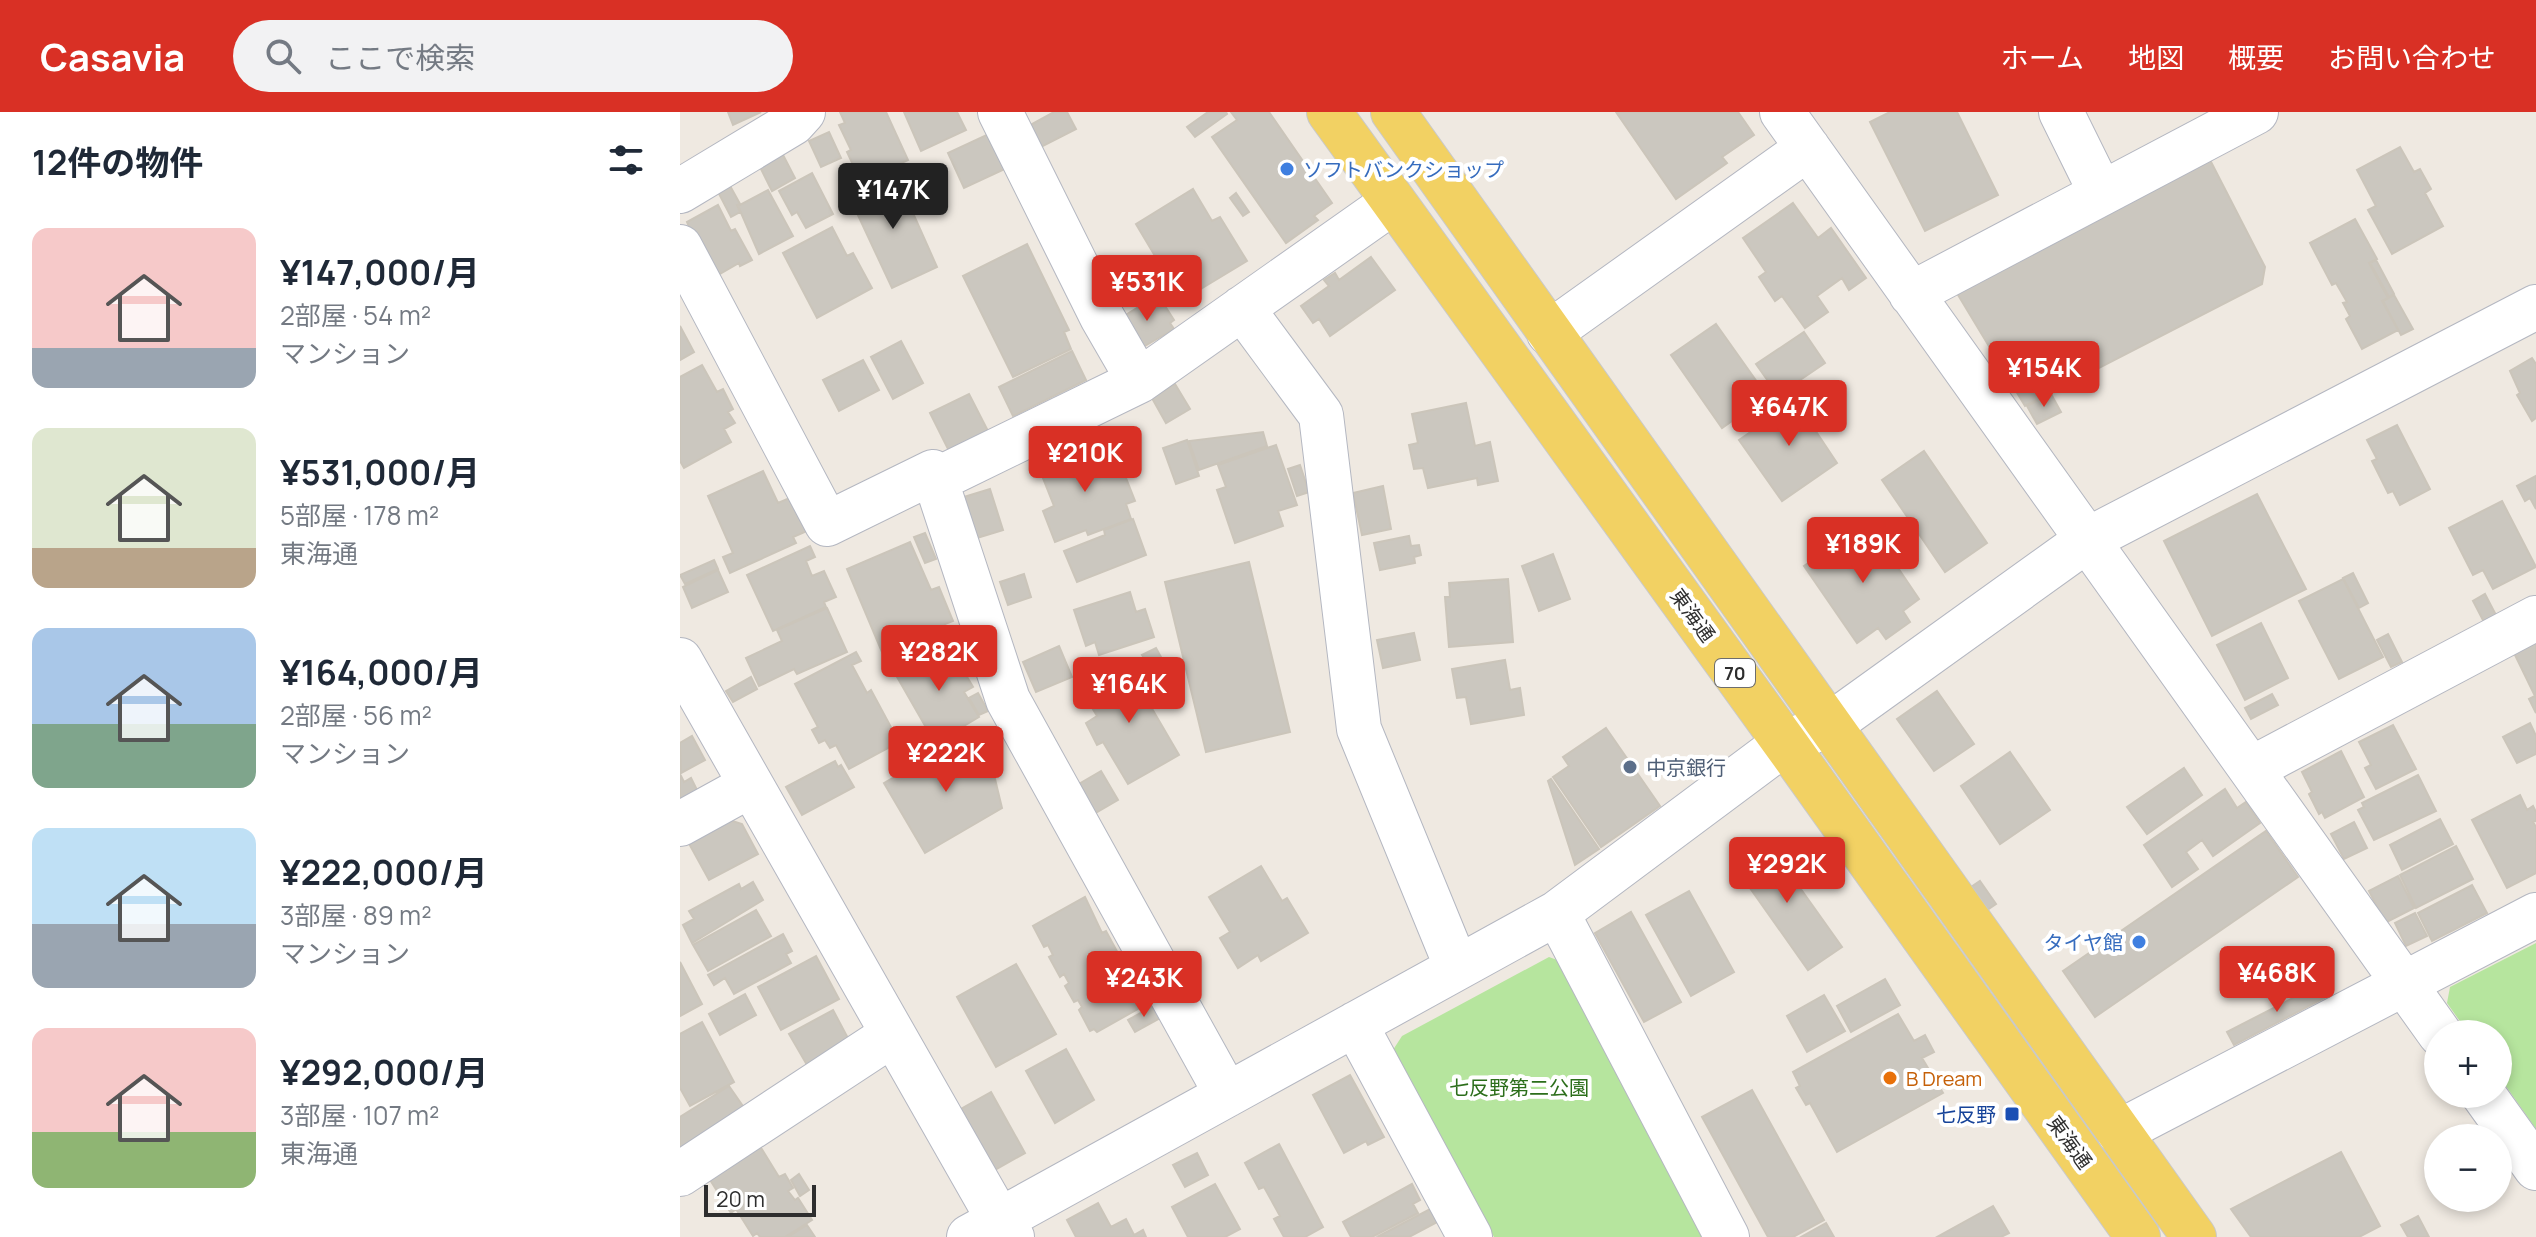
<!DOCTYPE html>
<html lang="ja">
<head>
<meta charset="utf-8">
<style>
	:root { --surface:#fff; --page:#f2f2f3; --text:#1f2937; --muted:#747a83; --accent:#d93025 }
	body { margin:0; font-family:Manrope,"Noto Sans JP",sans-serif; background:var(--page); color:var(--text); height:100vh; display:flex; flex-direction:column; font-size:30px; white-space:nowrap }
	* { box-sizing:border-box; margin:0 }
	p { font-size:26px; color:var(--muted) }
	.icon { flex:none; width:44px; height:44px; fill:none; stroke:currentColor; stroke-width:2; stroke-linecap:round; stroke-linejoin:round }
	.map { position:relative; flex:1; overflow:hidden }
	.details { display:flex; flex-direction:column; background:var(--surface); width:680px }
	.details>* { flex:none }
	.controls { position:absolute; left:1744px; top:908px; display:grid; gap:16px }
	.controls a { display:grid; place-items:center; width:88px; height:88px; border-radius:50%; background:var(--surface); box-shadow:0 4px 12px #0003; font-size:40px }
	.scale { position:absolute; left:24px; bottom:20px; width:112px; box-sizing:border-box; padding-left:8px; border:4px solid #2e2e2e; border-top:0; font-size:22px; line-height:28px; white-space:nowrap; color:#2e2e2e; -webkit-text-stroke:6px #fff; paint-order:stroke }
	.price { position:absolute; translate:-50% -68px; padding:0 18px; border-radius:8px; background:var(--accent); color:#fff; font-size:26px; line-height:52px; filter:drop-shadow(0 2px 4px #0008) }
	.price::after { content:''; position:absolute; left:50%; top:48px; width:24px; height:18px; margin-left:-12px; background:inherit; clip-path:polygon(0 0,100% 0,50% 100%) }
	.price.on { background:#222; color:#fff }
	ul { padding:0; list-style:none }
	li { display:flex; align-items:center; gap:24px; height:200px; padding:0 32px }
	li span { display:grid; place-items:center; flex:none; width:224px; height:160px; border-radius:16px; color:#555 }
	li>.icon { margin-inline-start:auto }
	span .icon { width:96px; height:96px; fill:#fffc; stroke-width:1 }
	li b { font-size:34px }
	h2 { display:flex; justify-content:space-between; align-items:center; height:96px; padding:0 32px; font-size:34px }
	header { display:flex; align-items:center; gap:48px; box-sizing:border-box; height:112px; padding:0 40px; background:var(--accent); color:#fff }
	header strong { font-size:38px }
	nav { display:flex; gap:44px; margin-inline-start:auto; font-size:28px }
	.search { width:560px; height:72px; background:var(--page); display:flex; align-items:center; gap:20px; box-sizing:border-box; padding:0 28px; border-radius:44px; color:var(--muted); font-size:30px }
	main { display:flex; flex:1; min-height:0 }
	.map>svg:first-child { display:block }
	.green { fill:#b6e59e }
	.building { fill:#cbc7bf; stroke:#cbc5ba; stroke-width:2 }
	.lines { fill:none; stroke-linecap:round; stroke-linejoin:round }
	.street-casing { stroke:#b4b7c1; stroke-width:46 }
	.secondary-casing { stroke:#b4b7c1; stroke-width:46 }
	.primary-casing { stroke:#c9c9c9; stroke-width:46 }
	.street { stroke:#fff; stroke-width:44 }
	.secondary { stroke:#fff; stroke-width:44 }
	.primary { stroke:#f2d163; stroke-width:44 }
	.shop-dot { fill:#3f7fe0; stroke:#fff; stroke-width:3 }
	.service-dot { fill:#5c6f8a; stroke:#fff; stroke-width:3 }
	.food-dot { fill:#e8710a; stroke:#fff; stroke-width:3 }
	.transit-dot { fill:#1a4fb4; stroke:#fff; stroke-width:3 }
	.labels { text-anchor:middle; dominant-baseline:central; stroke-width:8; stroke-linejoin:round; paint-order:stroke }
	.shield { fill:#fff; stroke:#6d6d6d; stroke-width:2 }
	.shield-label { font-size:18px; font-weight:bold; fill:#2e2e2e }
	.shop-label { font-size:20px; fill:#366cbe; stroke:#fff; text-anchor:start }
	.street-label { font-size:20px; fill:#2e2e2e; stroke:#fff }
	.service-label { font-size:20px; fill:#4e5e75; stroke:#fff; text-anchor:start }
	.food-label { font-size:20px; fill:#c56008; stroke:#fff; text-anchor:start }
	.park-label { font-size:20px; fill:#2c6e1b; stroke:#fff }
	.transit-label { font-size:20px; fill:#164399; stroke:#fff; text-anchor:end }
</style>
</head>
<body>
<header>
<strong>Casavia</strong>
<div class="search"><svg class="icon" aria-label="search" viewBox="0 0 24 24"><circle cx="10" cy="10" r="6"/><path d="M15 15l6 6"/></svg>ここで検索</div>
<nav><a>ホーム</a><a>地図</a><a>概要</a><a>お問い合わせ</a></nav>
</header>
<main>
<section class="details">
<h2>12件の物件<svg class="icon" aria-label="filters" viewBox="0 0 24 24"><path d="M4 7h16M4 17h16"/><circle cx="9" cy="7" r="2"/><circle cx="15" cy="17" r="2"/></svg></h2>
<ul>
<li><span style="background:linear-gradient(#f6c9c9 75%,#9aa5b1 0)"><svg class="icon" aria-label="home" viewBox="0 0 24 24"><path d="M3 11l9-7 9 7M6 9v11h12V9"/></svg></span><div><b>¥147,000/月</b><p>2部屋 · 54 m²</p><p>マンション</p></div></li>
<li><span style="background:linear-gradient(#dfe7d0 75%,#b9a48a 0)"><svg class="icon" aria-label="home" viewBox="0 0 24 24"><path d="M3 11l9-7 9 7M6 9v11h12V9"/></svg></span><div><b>¥531,000/月</b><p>5部屋 · 178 m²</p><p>東海通</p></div></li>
<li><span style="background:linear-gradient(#a9c7e8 60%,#7fa58c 0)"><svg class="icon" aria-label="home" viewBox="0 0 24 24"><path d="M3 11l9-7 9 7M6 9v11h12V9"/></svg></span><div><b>¥164,000/月</b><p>2部屋 · 56 m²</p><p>マンション</p></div></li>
<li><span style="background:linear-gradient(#bfe0f5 60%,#9aa5b1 0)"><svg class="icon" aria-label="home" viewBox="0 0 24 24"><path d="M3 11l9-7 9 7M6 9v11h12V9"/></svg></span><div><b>¥222,000/月</b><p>3部屋 · 89 m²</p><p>マンション</p></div></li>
<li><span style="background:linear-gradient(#f6c9c9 65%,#8fb573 0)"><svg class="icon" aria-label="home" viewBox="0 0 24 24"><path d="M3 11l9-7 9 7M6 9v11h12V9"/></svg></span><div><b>¥292,000/月</b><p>3部屋 · 107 m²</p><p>東海通</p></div></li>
</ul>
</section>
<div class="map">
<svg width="1856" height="1125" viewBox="0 0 1856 1125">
	<rect width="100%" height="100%" fill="#efe9e1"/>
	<!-- green -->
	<path class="green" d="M1856,831V1017L1818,963V922H1789L1767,891L1770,875Z
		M869,845L880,849L1026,1125H814L711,941L722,924Z"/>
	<!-- building -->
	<path class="building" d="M48,0H81L53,13Z
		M160,0H206L228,48L181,70L167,40L171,38L159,13L165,11Z
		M224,0H277L286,18L241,39Z
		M374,0H387L396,17L357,37L345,16Z
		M528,0H546L547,2L515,25L507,15Z
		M551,0H589L652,91L634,104L638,108L606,131L532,25L557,8Z
		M936,0H1058L1074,23L1042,45L1047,51L996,87Z
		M1210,0H1277L1318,83L1245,119L1190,10Z
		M149,20L161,46L141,55L129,29Z
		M313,20L329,55L284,76L268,41Z
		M1720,35L1734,60L1740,57L1751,77L1745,81L1763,114L1712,142L1688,98L1696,94L1677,58Z
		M102,41L115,66L92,79L79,53Z
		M1529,46L1585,155L1582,172L1345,294L1275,178Z
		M132,61L153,102L126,116L117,100L112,103L99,79Z
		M216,63L257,155L212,176L169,84Z
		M49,72L60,92L57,93L60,100L51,105L37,78Z
		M513,77L532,109L540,105L567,149L496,192L472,153L478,149L456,112Z
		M88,78L113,124L79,142L58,94Z
		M556,81L569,100L563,104L550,86Z
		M1113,91L1138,126L1151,116L1186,166L1169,178L1162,166L1137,184L1148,200L1125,216L1102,184L1095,189L1079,165L1086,160L1063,126Z
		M38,93L51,119L55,117L72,148L60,154L59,151L31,167L7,110Z
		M1675,107L1697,147L1689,151L1708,186L1702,189L1718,218L1682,237L1666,207L1670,204L1663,191L1667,190L1656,171L1652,173L1630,131Z
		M152,115L167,144L173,141L192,176L137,206L103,141Z
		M347,132L389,218L384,220L391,237L333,265L283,164Z
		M691,145L715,178L650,224L639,207L633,211L621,194L649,174L644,168L655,161L659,168Z
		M1696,148L1714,182L1709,185L1690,151Z
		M1714,183L1733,217L1721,223L1703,189Z
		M475,185L481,196L485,194L494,208L490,211L494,217L458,238L439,207Z
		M1036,212L1087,284L1042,316L991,243Z
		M0,214L14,240L0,248Z
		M1124,220L1145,251L1098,283L1076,252Z
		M221,229L243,271L213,287L191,245Z
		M392,239L406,268L333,304L319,275Z
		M1852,246L1856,252V306L1852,309L1837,283L1840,281L1830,259Z
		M183,248L199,278L159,299L143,268Z
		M22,253L37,280L43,277L53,297L48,300L55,311L44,317L51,330L4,356L0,349V265Z
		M495,272L510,297L486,311L472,286Z
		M1116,277L1139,311L1133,315L1157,351L1102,389L1059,328L1107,295L1102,287Z
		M289,282L308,319L269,339L250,301Z
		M1371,282L1381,300L1357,312L1347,294Z
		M786,291L795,334L810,330L818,369L798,373L797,366L748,376L743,356L734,357L729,333L738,331L732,302Z
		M1717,313L1750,377L1720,393L1713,379L1708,381L1692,349L1697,347L1687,328Z
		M583,320L587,334L519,358L509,329Z
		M507,328L519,364L496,372L483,336Z
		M422,332L435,364L444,361L455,389L446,392L451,407L408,423L406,418L375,430L363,399L374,394L359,356Z
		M596,333L617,393L598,399L603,414L555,431L537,378L546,375L538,353Z
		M1244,339L1307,431L1265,460L1202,368Z
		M620,353L629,380L617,384L608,357Z
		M83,359L98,391L112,385L127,419L113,425L116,431L50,461L43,445L53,441L28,384Z
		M1856,364V397L1850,386L1845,389L1837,374Z
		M703,374L711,417L682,423L673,381Z
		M310,377L323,418L297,426L284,385Z
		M1577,382L1626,477L1532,524L1484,429Z
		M1822,389L1856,455L1813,477L1803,458L1793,463L1769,416Z
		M453,407L466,443L397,470L384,439L425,423L424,418Z
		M1187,410L1239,487L1223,499L1230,510L1206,527L1198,516L1177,531L1124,454Z
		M245,421L256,447L245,451L234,425Z
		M729,424L731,434L739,433L741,443L734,445L735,451L700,458L694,431Z
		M230,430L251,478L259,475L273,509L265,512L270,525L207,552L167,457Z
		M130,434L135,445L126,449L132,464L144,459L156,485L144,490L146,495L93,519L67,463Z
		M873,442L890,487L859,499L842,454Z
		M34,448L38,457L5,472L0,463Z
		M569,450L610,620L526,640L485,470Z
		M38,458L48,480L12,496L3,475Z
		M1673,461L1688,491L1679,496L1663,466Z
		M344,462L351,485L328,493L320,470Z
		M828,467L833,530L769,535L765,485H770L769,471Z
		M1663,467L1703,545L1659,567L1619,489Z
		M450,480L456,500L465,497L474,525L419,543L415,530L406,534L394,498Z
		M1805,482L1816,503L1804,510L1793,489Z
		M147,496L167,540L117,562L114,557L79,574L66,546L102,529L97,518Z
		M1581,511L1608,566L1565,588L1537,533Z
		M734,521L740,548L703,556L697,528Z
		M1708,522L1722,550L1711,555L1697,528Z
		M283,528L293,551L283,556L273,531Z
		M1856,530V601L1849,587L1855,584L1834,541Z
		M268,533L293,575L284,580L299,605L255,631L216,563Z
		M379,534L392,565L356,580L343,550Z
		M476,536L481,545L468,552L462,543Z
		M176,540L181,549L172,553L187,581L191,578L219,630L169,657L156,633L150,636L145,628L139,631L132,618L138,615L115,572Z
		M825,548L830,578L840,576L844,603L791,612L786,585L777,586L772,557Z
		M457,551L473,578L464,583L499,643L448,672L423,630L417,633L406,611L417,604L404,582Z
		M71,565L77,577L53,590L46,579Z
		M1257,579L1294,632L1254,659L1217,607Z
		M298,581L308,599L299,603L289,586Z
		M1592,582L1598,593L1571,607L1565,596Z
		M1850,611L1856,624V642L1837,651L1823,625Z
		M1713,613L1736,657L1696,677L1685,656L1691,653L1679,630Z
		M926,616L980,694L921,735L873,665L889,654L883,645Z
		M12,624L25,648L1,661L0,631Z
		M281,626L305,648L314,663L322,696L245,741L204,671Z
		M1661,639L1684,685L1645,706L1642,700L1639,702L1629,682L1632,680L1622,660Z
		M1330,640L1370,698L1320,732L1281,674Z
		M155,649L158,655L161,653L174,675L122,703L106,675Z
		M1504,656L1522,683L1467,722L1447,695Z
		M421,659L438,688L414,702L397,673Z
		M0,662L4,670L11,666L20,684L0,695Z
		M1738,663L1756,699L1694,728L1678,698L1684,695L1682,691Z
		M871,667L919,737L895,753L868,669Z
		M1545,677L1557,696L1566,690L1580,711L1533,744L1522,728L1506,740L1518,757L1492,775L1464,733Z
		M1840,683L1847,698L1853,694L1856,700V709L1853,710L1856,715V761L1827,776L1792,708Z
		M46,707L62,712L78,742L29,768L7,728Z
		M1760,707L1773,732L1722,758L1710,733Z
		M1674,710L1687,736L1664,747L1651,722Z
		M1586,719L1618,765L1415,905L1383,859Z
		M1086,728L1162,835L1128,858L1053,752Z
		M1776,734L1793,767L1736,796L1720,763Z
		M581,754L602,789L607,786L628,821L581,849L578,843L558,856L540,826L550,820L529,785Z
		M1718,764L1734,796L1705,811L1689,779Z
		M1300,769L1316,792L1307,798L1291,775Z
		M73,770L83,788L12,831L3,813L14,807L9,799L59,772L61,777Z
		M1792,773L1807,801L1752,829L1738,801Z
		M1009,779L1054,860L1011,884L966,803Z
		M405,785L422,821L426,819L446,856L442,858L465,893L417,920L414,917L410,919L399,898L402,895L398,888L394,890L385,874L389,871L384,862L380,865L369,845L373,843L368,833L364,835L353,814Z
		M76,798L91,824L28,859L13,833Z
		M951,800L1001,890L964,910L915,821Z
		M1735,801L1747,824L1726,834L1715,811Z
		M103,822L112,839L106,842L111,851L54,882L45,866L34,873L28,863Z
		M136,844L159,887L101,918L78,875Z
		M0,850L22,892L0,904Z
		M336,852L376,922L316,955L277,885Z
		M1205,867L1220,893L1171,920L1157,894Z
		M1642,871L1648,884L1554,933L1547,920Z
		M65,882L76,903L40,923L29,902Z
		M1144,883L1165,919L1127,940L1107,904Z
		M473,894L480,906L455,920L448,908Z
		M153,898L170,930L127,953L109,922Z
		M1218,902L1234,929L1245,923L1254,940L1242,946L1263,981L1157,1040L1130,991L1126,993L1116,976L1120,974L1113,960Z
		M22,910L54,970L10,994L0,976V922Z
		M386,937L414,988L375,1011L346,959Z
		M670,963L704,1025L688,1033L686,1029L664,1041L633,983Z
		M49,974L67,1000L0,1043V1005Z
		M1072,978L1144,1108L1113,1125H1088L1022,1005Z
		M311,980L345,1041L315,1058L281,997Z
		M78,1031L99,1065L105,1062L113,1076L108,1079L115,1088L118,1086L132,1108L105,1125H80L77,1121L73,1124L56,1097L51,1101L27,1063Z
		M599,1032L643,1115L625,1125H604L594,1107L600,1104L584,1075L579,1077L565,1051Z
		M1661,1040L1700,1114L1679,1125H1571L1551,1097Z
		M517,1041L528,1063L505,1075L493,1053Z
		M119,1062L129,1078L120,1084L111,1068Z
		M535,1072L560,1117L545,1125H508L492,1095Z
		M732,1072L740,1088L733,1092L738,1101L692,1125H671L663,1110Z
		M418,1091L431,1115L446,1107L454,1123L463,1118L466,1125H396L387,1108Z
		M1313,1094L1329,1121L1321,1125H1257Z
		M752,1096L759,1109L729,1125L699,1124Z
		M1738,1104L1749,1125H1728L1721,1113Z
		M1146,1111L1154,1125H1121Z
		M127,1113L135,1125H108Z"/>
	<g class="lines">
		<defs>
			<path id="street" d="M320,0L422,205L459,269
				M1102,0L1760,922
				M1381,0L1421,81
				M0,79L113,11L123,0
				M0,135L147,412L253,360L328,588L547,983
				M1231,182L1576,0
				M562,196L641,303L679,617L777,856
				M869,221L1128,36
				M256,368L459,269L713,90
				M0,548L319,1108L332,1125
				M1571,657L1856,506
				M0,712L71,673
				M877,801L1047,1125
				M675,912L790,1125
				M1803,982L1856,1056
				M1439,1020L1856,803
				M0,1062L213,922
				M289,1125L877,801L1105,631"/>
			<path id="secondary" d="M1105,631L1151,612L1407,428L1856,195"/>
			<path id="primary" d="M649,0L1105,631L1458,1125
				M713,0L1514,1125"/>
		</defs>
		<!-- street casing -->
		<use href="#street" class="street-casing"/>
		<!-- secondary casing -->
		<use href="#secondary" class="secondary-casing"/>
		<!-- primary casing -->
		<use href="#primary" class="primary-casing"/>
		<!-- street -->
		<use href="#street" class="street"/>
		<!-- secondary -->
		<use href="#secondary" class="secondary"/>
		<!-- primary -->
		<use href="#primary" class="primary"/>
	</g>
	<!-- markers -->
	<g class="shop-dot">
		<circle cx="607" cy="57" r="8"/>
		<circle cx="1459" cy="830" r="8"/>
	</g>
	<circle class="service-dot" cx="950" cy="655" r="8"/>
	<circle class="food-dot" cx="1210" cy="966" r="8"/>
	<rect class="transit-dot" x="1324" y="994" width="16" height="16" rx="4"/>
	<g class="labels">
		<!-- shield labels -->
		<rect class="shield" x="1035" y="547" width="40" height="28" rx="6"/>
		<g class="shield-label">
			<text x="1055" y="561">70</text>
		</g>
		<!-- shop labels -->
		<g class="shop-label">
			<text x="623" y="57">ソフトバンクショップ</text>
			<text x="1443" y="830" text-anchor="end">タイヤ館</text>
		</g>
		<!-- street labels -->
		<g class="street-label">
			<text transform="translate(1013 503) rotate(54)">東海通</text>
			<text transform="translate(1390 1030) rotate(54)">東海通</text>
		</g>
		<!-- service labels -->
		<g class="service-label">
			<text x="966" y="655">中京銀行</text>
		</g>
		<!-- food labels -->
		<g class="food-label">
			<text x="1226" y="966">B Dream</text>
		</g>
		<!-- park labels -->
		<g class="park-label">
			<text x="839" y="975">七反野第二公園</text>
		</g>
		<!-- transit labels -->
		<g class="transit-label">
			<text x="1316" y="1002">七反野</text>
		</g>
	</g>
</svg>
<div class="controls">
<a>+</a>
<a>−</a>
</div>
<div class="scale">20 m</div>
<b class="price on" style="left:213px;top:119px">¥147K</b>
<b class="price" style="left:467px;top:211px">¥531K</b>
<b class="price" style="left:1364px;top:297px">¥154K</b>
<b class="price" style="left:1109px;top:336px">¥647K</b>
<b class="price" style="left:405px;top:382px">¥210K</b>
<b class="price" style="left:1183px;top:473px">¥189K</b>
<b class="price" style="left:259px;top:581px">¥282K</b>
<b class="price" style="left:449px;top:613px">¥164K</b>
<b class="price" style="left:266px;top:682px">¥222K</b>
<b class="price" style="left:1107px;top:793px">¥292K</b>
<b class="price" style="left:1597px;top:902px">¥468K</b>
<b class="price" style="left:464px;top:907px">¥243K</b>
</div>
</main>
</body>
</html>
